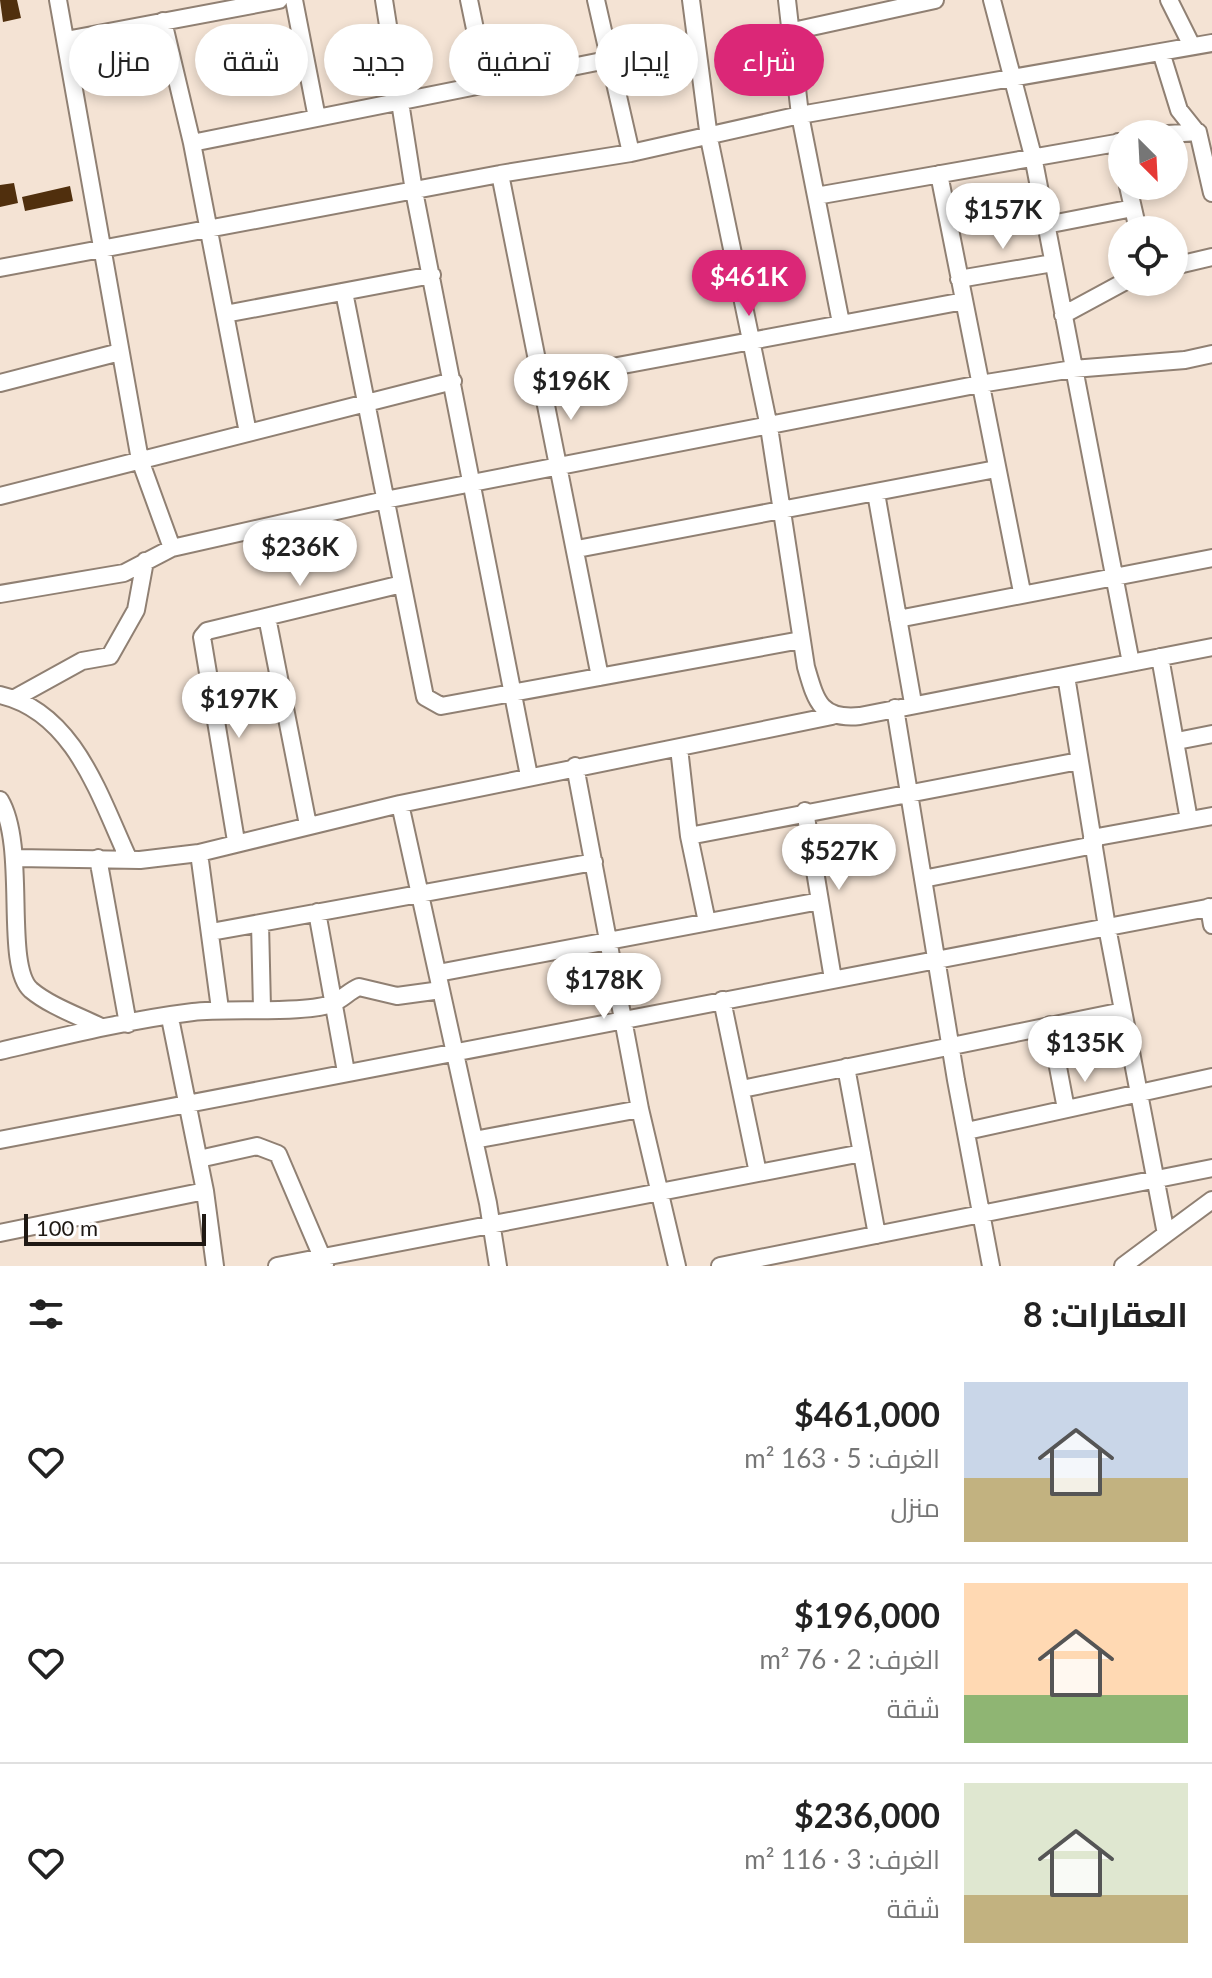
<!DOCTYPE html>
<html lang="ar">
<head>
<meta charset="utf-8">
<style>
	:root { --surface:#fff; --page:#f2f2f2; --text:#222; --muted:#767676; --line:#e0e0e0; --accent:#db2777 }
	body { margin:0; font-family:Lato,Cairo,sans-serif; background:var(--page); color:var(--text); direction:rtl; height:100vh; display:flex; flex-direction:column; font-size:30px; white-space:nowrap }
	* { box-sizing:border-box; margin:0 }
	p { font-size:26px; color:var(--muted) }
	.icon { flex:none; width:44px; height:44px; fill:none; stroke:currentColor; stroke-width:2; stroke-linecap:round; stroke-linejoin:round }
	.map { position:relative; height:1266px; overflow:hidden; direction:ltr }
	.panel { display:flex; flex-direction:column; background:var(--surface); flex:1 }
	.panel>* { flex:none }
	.guide { position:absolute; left:24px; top:24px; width:800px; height:72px; direction:rtl; display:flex; gap:16px }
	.needle { width:52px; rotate:156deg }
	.fabs { position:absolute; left:1108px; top:120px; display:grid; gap:16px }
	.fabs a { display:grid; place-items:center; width:80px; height:80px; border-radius:50%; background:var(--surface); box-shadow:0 4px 12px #0003; font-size:40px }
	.scale { position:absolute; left:24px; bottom:20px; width:182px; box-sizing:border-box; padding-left:8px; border:4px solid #1f1914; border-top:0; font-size:22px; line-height:28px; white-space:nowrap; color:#1f1914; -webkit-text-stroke:6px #fff; paint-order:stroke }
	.price { position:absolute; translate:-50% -68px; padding:0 18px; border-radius:28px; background:#fff; color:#222; font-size:26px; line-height:52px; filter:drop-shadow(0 2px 4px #0008) }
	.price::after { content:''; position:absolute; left:50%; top:48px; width:24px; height:18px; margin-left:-12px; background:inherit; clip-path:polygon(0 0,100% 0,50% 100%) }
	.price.current { background:var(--accent); color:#fff }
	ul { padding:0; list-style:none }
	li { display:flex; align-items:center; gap:24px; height:200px; padding:0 24px }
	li+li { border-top:2px solid var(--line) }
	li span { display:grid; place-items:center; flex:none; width:224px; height:160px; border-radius:0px; color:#555 }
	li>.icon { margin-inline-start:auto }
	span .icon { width:96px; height:96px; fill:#fffc; stroke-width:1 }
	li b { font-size:34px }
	h2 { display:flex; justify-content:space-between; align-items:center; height:96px; padding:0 24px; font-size:34px }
	.pill { padding:0 28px; border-radius:36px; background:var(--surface); box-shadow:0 4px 12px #0003; font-size:28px; line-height:72px }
	.pill.current { background:var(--accent); color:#fff }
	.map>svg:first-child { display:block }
	.building { fill:#502f0d }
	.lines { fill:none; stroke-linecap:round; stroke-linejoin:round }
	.minor-casing { stroke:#908073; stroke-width:20 }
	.minor { stroke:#fff; stroke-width:16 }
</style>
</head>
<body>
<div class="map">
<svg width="1212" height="1266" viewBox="0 0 1212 1266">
	<rect width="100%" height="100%" fill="#f4e3d4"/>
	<!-- building -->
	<path class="building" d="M0,0H17L21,18L3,22Z
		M14,183L18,203L0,207V185Z
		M70,186L73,201L25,211L22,197Z"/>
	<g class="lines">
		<defs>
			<path id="minor" d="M58,0L140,460L172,548
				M294,0L317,118
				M384,0L414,191L529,776
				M469,0L486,82
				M596,0L631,153
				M691,0L709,138L769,427L806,667C816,701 820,720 860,716L1212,647
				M787,0L800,115L841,323
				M992,0L1033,156L1131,663
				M1169,0L1192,46
				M163,21L192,143L248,433
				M793,31L935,0
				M66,40L279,0
				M1161,52L1179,110L1195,130
				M1168,134L1198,132L1212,193
				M1118,142L1122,158
				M192,143L607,60
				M500,174L600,677
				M939,174L1022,592
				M1128,186L1138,230
				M816,196L1122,142
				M1046,225L1133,208
				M1174,266L1212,257
				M0,268L500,174L631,153L800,115L1212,43
				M959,279L1053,263
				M344,292L425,697L441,706L801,640
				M225,314L432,275
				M1063,315L1124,282
				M543,380L964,301
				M0,383L120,352
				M876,493L913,703
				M0,496L453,381
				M577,549L996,469
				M0,594L124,573L172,548L385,500L980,384L1073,369L1185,360L1212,354
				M267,617L308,825
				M898,619L1212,558
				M1160,657L1189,820
				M1066,676L1107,927L1166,1234L1123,1266
				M0,695C75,712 100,798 129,860
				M15,698L82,661L110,656L136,610L145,561
				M895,708L956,1080L991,1266
				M1177,741L1212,734
				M679,748L689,836L707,922
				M575,766L640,1109L677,1266
				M0,800C28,847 3,965 31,990C50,1006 79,1016 101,1027
				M400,804L488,1203L498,1266
				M805,811L833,979
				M689,836L1079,761
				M1092,838L1212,816
				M236,841L202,637L207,631L402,584
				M199,853L220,1009
				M16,858L140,860L199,853L400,804L832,716
				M98,858L128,1024
				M923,879L1094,845
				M1209,907L1212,925
				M317,912L346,1072
				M260,923L262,1008
				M211,932L594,862
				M438,973L820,901
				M722,1000L758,1173
				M170,1018L205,1191L215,1266
				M1050,1025L1066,1109
				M0,1051C64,1036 128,1020 193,1012C225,1008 311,1014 333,1003C343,999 349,991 359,987L397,996L441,990
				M846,1067L877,1235
				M742,1089L1123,1011
				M967,1131L1212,1077
				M0,1140L1212,907
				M474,1140L640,1109
				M199,1159L257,1146L278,1154L325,1264
				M0,1233L205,1191
				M1166,1234L1212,1200
				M277,1266L862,1153
				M720,1266L1212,1168"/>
		</defs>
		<!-- minor casing -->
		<use href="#minor" class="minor-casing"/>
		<!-- minor -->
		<use href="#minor" class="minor"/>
	</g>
</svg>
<div class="fabs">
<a><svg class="needle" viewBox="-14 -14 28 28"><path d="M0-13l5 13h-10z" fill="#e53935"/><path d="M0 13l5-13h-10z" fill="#767676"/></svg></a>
<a><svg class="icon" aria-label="locate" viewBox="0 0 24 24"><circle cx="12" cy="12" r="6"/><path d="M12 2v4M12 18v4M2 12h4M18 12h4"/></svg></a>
</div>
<div class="scale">100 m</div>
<b class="price" style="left:1003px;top:251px">$157K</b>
<b class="price current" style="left:749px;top:318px">$461K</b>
<b class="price" style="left:571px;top:422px">$196K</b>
<b class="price" style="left:300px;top:588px">$236K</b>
<b class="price" style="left:239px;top:740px">$197K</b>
<b class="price" style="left:839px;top:892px">$527K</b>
<b class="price" style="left:604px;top:1021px">$178K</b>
<b class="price" style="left:1085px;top:1084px">$135K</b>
<div class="guide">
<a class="pill current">شراء</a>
<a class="pill">إيجار</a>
<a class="pill">تصفية</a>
<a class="pill">جديد</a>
<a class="pill">شقة</a>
<a class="pill">منزل</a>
</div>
</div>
<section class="panel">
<h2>العقارات: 8<svg class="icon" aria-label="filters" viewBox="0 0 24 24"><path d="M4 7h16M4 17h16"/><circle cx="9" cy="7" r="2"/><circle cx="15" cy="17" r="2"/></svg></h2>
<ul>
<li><span style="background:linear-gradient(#c9d6e8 60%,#c2b280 0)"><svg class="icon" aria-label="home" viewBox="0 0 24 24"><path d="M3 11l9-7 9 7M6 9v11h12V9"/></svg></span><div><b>$461,000</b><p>الغرف: 5 · 163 m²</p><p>منزل</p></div><svg class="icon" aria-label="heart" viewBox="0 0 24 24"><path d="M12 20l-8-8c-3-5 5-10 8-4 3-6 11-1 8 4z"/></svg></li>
<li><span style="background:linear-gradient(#ffd9b3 70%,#8fb573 0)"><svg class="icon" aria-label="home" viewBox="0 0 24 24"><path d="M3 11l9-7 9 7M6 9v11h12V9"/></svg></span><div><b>$196,000</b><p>الغرف: 2 · 76 m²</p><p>شقة</p></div><svg class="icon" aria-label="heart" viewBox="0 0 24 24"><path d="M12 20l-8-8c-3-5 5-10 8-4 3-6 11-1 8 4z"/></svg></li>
<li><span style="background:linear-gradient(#dfe7d0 70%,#c2b280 0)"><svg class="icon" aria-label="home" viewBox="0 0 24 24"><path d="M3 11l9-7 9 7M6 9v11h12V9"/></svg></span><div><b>$236,000</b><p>الغرف: 3 · 116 m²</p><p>شقة</p></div><svg class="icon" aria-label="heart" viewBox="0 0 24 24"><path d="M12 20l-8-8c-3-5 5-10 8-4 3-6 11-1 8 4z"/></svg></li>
</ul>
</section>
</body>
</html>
